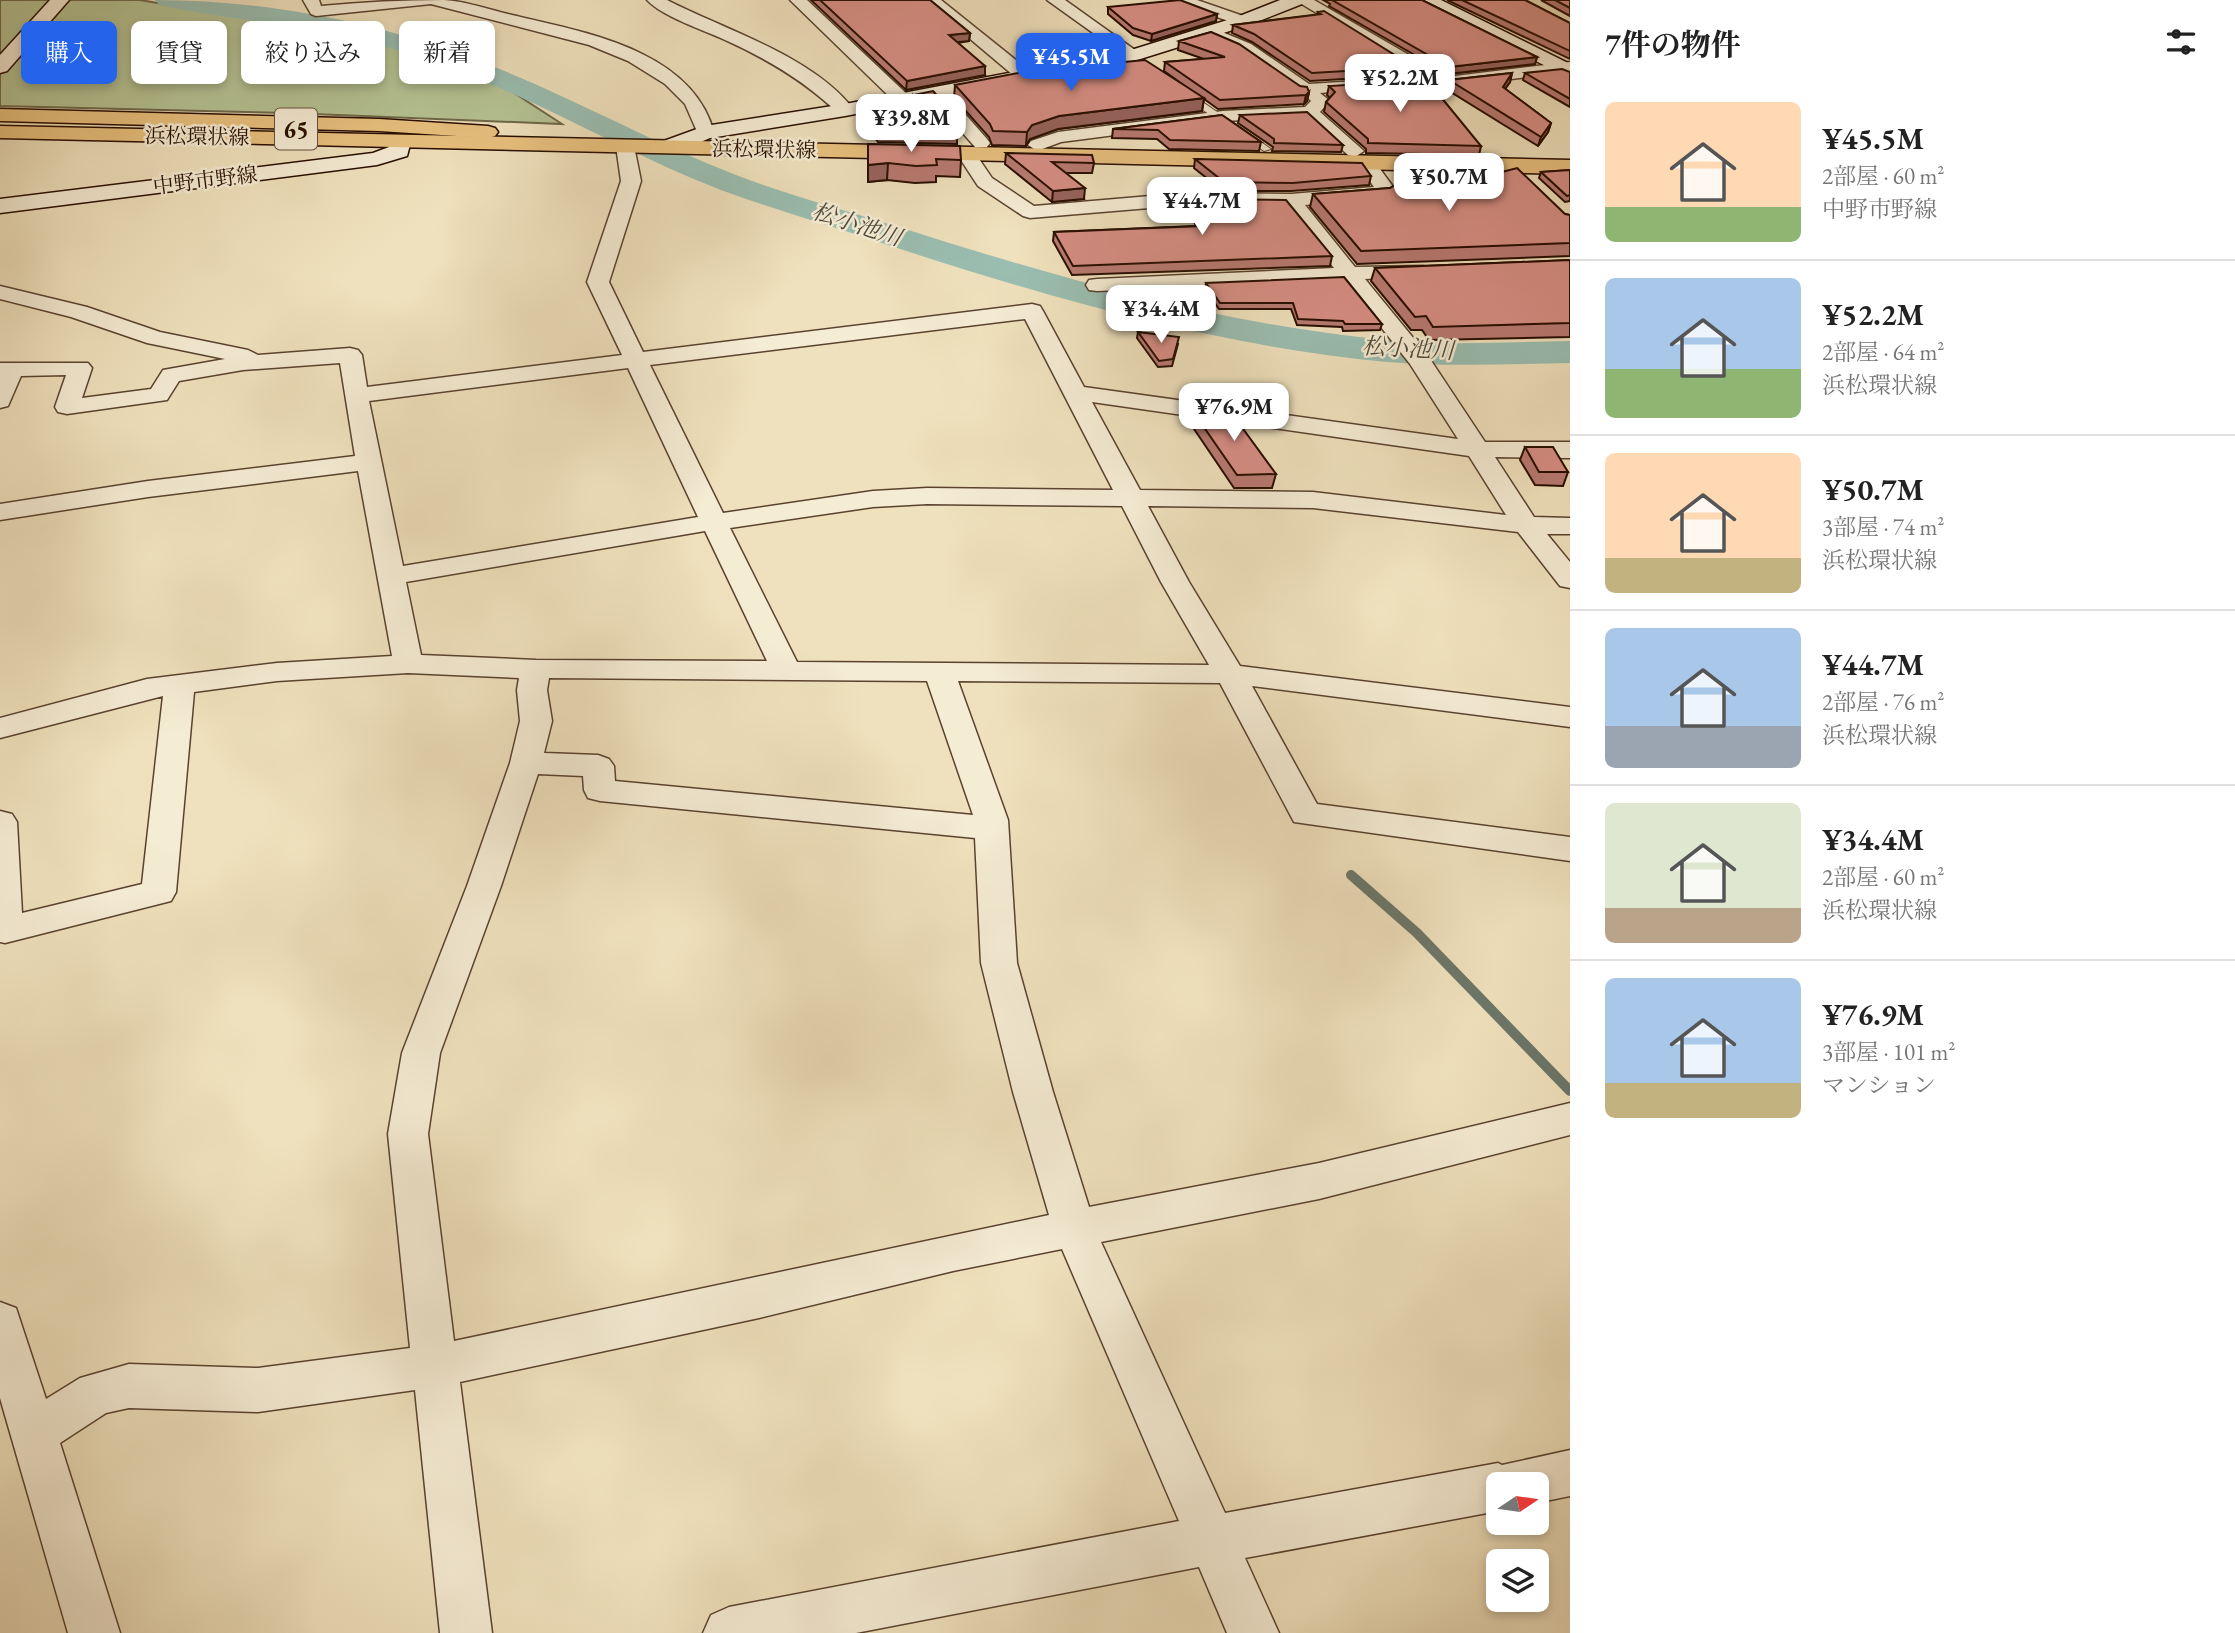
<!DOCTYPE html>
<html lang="ja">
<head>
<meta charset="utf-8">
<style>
	:root { --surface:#fff; --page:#f2f2f2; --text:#222; --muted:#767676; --line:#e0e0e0; --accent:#2563eb }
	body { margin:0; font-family:"EB Garamond","Noto Serif JP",serif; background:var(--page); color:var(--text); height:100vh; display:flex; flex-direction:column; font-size:26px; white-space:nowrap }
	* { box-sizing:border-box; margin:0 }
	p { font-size:23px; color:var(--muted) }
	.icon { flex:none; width:38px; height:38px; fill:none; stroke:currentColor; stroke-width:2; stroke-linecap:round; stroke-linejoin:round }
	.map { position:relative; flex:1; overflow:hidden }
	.panel { display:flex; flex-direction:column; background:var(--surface); width:665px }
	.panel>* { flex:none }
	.hud { position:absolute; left:21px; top:21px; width:665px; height:63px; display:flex; gap:14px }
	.needle { width:46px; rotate:77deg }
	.controls { position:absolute; left:1486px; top:1472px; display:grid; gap:14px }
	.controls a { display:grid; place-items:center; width:63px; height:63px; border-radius:10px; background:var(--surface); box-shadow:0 4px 10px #0003; font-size:35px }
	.price { position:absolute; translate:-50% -60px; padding:0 16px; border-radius:14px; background:#fff; color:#222; font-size:23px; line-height:46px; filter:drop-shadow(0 2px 4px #0008) }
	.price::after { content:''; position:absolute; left:50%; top:42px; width:21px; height:16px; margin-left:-10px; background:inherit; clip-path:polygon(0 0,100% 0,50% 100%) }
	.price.active { background:var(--accent); color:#fff }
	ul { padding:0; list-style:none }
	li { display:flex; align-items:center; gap:21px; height:175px; padding:0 35px }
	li+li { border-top:2px solid var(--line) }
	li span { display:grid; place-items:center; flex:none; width:196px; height:140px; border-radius:10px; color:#555 }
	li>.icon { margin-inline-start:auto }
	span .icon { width:84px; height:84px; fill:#fffc; stroke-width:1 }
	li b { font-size:30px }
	h2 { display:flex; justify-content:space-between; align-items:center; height:84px; padding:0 35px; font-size:30px }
	.chip { padding:0 24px; border-radius:10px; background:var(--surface); box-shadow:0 4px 10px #0003; font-size:24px; line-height:63px }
	.chip.active { background:var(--accent); color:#fff }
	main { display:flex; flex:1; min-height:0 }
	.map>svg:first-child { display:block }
	.green { fill:#b5c394; stroke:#6e684a; stroke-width:2 }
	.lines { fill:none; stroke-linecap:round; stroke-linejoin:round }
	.stream { stroke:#6c776a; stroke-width:10 }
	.river { fill:#9abeb1; fill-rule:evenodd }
	.lane-casing { stroke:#5a422f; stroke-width:2 }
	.street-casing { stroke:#5a422f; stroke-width:3 }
	.secondary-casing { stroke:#280d00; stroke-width:3 }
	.primary-casing { stroke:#280d00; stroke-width:3 }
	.highway-casing { stroke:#280d00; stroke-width:3 }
	.lane { fill:#f5ecd4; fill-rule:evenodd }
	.street { fill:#f5ecd4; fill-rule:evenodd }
	.secondary { fill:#f5ecd4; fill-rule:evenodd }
	.primary { fill:#e8c07e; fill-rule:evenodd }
	.highway { fill:#e8c07e; fill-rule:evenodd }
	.wall { fill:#b87a72; stroke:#280d00; stroke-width:2 }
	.shaded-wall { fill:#96635c; stroke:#280d00; stroke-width:2 }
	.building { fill:#d68e84; stroke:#280d00; stroke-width:2 }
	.labels { text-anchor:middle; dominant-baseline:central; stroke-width:5; stroke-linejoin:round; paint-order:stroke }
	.far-street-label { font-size:21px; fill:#280d00; stroke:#f5ecd4 }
	.far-water-label { font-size:23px; font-style:italic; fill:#504b3e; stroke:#f5ecd4 }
	.shield { fill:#f5ecd4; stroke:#665040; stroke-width:2 }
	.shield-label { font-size:24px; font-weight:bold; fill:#280d00 }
</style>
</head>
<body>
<main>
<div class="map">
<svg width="1570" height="1633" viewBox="0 0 1570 1633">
	<rect width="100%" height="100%" fill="#efe1bd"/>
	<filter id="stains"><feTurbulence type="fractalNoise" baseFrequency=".00286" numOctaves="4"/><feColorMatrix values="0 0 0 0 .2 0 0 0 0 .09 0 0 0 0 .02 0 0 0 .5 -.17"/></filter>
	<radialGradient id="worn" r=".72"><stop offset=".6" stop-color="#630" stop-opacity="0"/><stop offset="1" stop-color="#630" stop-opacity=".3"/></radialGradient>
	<!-- green -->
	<path class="green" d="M0,0H140L376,40L424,54L511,91L562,124L288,113L0,106Z"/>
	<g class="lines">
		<!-- stream -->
		<path class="stream" d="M1351,875L1417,933L1570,1091"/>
		<!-- river -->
		<path class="river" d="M155,0C266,0 383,23 487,64C571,97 651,142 736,175C791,196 848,211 905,229C1062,279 1221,324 1386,340C1447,346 1509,342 1570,341V363C1509,364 1447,367 1387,362C1216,346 1050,298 888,245C832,226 775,210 721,190C620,151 528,93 426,59C342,30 253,23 167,7L159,5Z"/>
		<defs>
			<path id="lane" d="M1182,92H1188L1271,149L1264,151L1182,96Z"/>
			<path id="street" d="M303,0H319L321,6C362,2 403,0 444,0C466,1 490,10 512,15C583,32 691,49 714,132L705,137L699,136L685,104L665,84L628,61L589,45L431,4L316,16L311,14Z
				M647,0H667C725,30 813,56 854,110L851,114H839C805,81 767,59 725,40C704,30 663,17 647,0Z
				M790,0H807L909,96L912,100L909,104H897Z
				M924,0H941L1032,73L1034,77L1032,81H1020Z
				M1047,0H1065L1142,55L1134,60L1128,58Z
				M1174,0H1197L1249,18L1251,21L1249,24H1237L1177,3Z
				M1295,0H1314L1447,77L1570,62V72L1444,87H1391L1320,93L1330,101L1320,112L1364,151L1355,157L1348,155L1306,117L1223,121L1061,142L1037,151L1028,145L1031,141L1058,132L1223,111L1305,107L1311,101L1307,97L1310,94L1300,93L1239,50L1204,35L1202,32L1204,29L1210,27L1251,44L1309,84L1423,77Z
				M937,88L943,89L987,139L990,143L987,147H975L931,97L928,93Z
				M625,140L634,146L641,181L609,282L643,352L1032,304L1040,306L1043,311L1084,387L1458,439L1410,364L1344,280L1097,291L1089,290L1086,285L1089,280L1097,279L1334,268L1285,206L1185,205L1030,218L1023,216L978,186L957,154L966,148L973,150L992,178L1034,206L1185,193L1291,194L1374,187L1356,162L1365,156L1372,158L1394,188L1397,192L1394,196L1387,198L1305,205L1355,267L1424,266L1428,270L1424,274L1417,276L1365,279L1428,356L1485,442H1570V458L1495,457L1534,517L1570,518V534H1547L1570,562V588L1560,586L1518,532L1313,508L1148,506L1189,582L1240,666L1570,707V727L1252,686L1317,804L1570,837V861L1294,822L1220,683L958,681L1008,820L1017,963L1053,1092L1089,1207L1319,1163L1570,1103V1135L1319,1199L1101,1242L1225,1513L1498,1463L1502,1465L1570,1450V1496L1536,1503V1484H1498V1511L1245,1558L1279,1633H1227L1199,1567L856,1633H703L711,1615L729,1607L1179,1521L1062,1249L953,1271L759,1318L460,1382L492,1633H440L415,1390L258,1412L129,1408L106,1413L60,1443L120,1633H68L0,1398V1302L16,1308L46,1399L80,1378L129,1364L258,1368L410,1348L388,1134L402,1053L467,886L510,763L520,721L517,690L519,678L408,673L277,681L194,692L176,892L171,901L5,943L0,942V811L12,814L17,822L22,913L142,884L163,696L0,738V718L147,679L277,663L392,656L358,471L148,497L0,520V504L148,481L355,456L340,363L243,370L179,381L167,400L67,414L58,412L55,407L66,375L21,376L8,406L0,408V363H88L92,368L82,398L151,389L163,370L225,359L147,343L71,317L0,299V286L87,307L160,332L248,350L258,355L350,348L358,350L362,355L367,387L622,355L587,282L621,181L616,146ZM1025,319L1113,490L927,488L873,491L723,513L650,365ZM628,368L698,517L403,566L369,401ZM1092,402L1469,456L1506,515L1313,492L1140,490ZM927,504L1122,506L1161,582L1209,665L797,662L730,528L873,507ZM705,531L767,661L536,660L421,655L406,582ZM549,678L927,681L973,815L615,781L614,766L609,759L598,755L544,753L552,721L547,690ZM538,774L583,776L584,790L588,798L600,801L975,838L981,963L1013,1092L1049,1215L454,1341L428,1134L440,1053L501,886Z"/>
			<path id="secondary" d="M50,0H69L7,71L0,73V55Z
				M1280,0H1305L1302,4L1249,25L1134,61L845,116L710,138L677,152H661L658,147L661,142L705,126L845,104L1131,50L1237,17Z
				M1418,0H1441L1570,64V78L1421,4Z
				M400,135L407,137L411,141L407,156L377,165L0,213V199L373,153L389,147L393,137Z"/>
			<path id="primary" d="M0,126L1570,160V174L0,138Z"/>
			<path id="highway" d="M0,109L379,119L488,126L495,128L498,132L495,136L488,138L379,131L0,121Z"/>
		</defs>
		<!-- lane casing -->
		<use href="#lane" class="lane-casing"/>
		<!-- street casing -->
		<use href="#street" class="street-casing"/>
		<!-- secondary casing -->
		<use href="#secondary" class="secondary-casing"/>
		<!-- primary casing -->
		<use href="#primary" class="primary-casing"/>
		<!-- highway casing -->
		<use href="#highway" class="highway-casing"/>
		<!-- lane -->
		<use href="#lane" class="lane"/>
		<!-- street -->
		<use href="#street" class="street"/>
		<!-- secondary -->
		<use href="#secondary" class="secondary"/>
		<!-- primary -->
		<use href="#primary" class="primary"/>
		<!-- highway -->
		<use href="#highway" class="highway"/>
	</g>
	<!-- wall -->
	<path class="wall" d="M811,0H930L970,33L969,41L958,43L985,75L906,90Z
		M1323,0H1422L1537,57L1535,64L1448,74L1329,6L1330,4Z
		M1447,0H1525L1570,23V59Z
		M1541,0H1570V16Z
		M1108,7L1217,14L1216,21L1151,41L1133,35L1108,14Z
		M1318,12L1414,67L1412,75L1310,81L1252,42L1232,33L1233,25L1317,15Z
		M1211,32L1309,92L1307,101L1304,104L1218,109L1204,99L1202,111L1058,129L1030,139L1026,146L992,145L989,137L954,98L955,85L1189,89L1164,71L1165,62L1204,59L1178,50L1179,41Z
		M1570,72V107L1523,80L1525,73Z
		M1512,73L1510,82L1505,89L1551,123L1548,132L1538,146L1446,89L1449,80Z
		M1329,86L1481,146L1479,155L1366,153V149L1324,112L1326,102L1330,98L1327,95Z
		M913,95L957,133V144L878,142L859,116V105L913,99Z
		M1222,115L1261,142L1259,151L1169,149L1157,139L1112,138L1113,129Z
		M1240,115L1343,145L1341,152L1272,151L1273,147L1238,123Z
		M868,144L961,160L960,177L936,176V182L915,183L887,180L868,182Z
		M1006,153L1094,163L1092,173H1066L1084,199L1052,202L1005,164Z
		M1195,159L1371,176L1369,185L1291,191H1223L1194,168Z
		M1570,170V201L1565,202L1539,178L1541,172Z
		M1399,174L1570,215V256L1357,264L1310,207L1313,194L1390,188L1397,184Z
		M1190,199L1332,256L1330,266L1072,275L1053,241L1054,232L1196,226L1188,208Z
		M1570,260V337L1429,340L1422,330H1411L1371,281L1375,268Z
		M1206,283L1382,324L1380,330L1343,331L1342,327L1297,325L1291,309H1219L1205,289Z
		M1138,332L1178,344L1172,366L1158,367L1137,338Z
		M1192,410L1276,474L1272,488H1234L1190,423Z
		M1525,447L1568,472L1563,486L1535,485L1520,460Z"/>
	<!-- shaded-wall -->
	<path class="shaded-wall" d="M1217,14L1216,21L1151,41L1152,34Z
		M970,33L969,41L948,43L949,35Z
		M1537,57L1535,64L1448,74L1449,67Z
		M985,66V75L906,90L907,81Z
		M1512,73L1510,82L1500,96L1503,87Z
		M1309,92L1307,101L1304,104L1306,95Z
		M1204,98L1202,111L1058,129L1030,139L1026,146L1027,132L1032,125L1059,116Z
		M1551,123L1548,132L1538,146L1541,137Z
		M888,163L887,180L868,182V165Z
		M1085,188L1084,199L1052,202L1053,191Z"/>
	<!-- building -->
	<path class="building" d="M820,0H930L970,33L949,35L985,66L907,81Z
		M1180,0L1217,14L1152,34L1133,28L1108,7Z
		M1332,0H1422L1537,57L1449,67Z
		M1462,0H1525L1570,23V51Z
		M1555,0H1570V8Z
		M1324,11L1414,67L1312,73L1254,34L1233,25L1321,14L1318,12Z
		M1211,32L1239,44L1300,86L1307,87L1309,92L1306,95L1220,100L1165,62L1225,57L1179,41Z
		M1145,60L1204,98L1059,116L1032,125L1027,132L993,131L990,124L955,85L1029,71Z
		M1562,69L1570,72V99L1525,73Z
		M1512,73L1503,87L1551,123L1541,137L1449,80Z
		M1427,80L1481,146L1368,143V139L1326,102L1335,92L1329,86Z
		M933,91L956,117L957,133L878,131L859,105L876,102L916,98L913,95Z
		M1307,112L1343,145L1274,143V139L1240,115Z
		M1222,115L1261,142L1170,140L1158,130L1113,129Z
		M868,144L960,146L961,160L936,159L937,165L916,166L888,163L868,165Z
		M1006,153L1092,155L1094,163L1052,162L1085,188L1053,191Z
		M1195,159L1362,163L1371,176L1293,183L1224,182Z
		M1517,168L1565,214L1570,215V243L1361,251L1313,194L1390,188L1403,180L1399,174L1502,172Z
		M1570,170V195L1567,196L1541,172Z
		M1190,199L1286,200L1332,256L1073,266L1054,232L1201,226Z
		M1570,260V323L1433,327L1426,316L1415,317L1375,268Z
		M1344,277L1382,324H1345L1343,321L1298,319L1293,303H1220L1206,283Z
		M1138,332L1179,337L1173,359L1159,361Z
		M1192,410L1230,411L1276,474L1237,475Z
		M1525,447H1553L1568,472H1539Z"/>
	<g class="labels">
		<!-- far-street labels -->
		<g class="far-street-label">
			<text transform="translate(197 136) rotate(1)">浜松環状線</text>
			<text transform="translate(764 149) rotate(1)">浜松環状線</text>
			<text transform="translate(205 180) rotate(-7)">中野市野線</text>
		</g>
		<!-- far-water labels -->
		<g class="far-water-label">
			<text transform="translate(857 224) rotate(18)">松小池川</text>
			<text transform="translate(1408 348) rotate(3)">松小池川</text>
		</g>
		<!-- shield labels -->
		<rect class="shield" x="275" y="108.5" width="42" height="41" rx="5"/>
		<g class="shield-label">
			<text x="296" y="129">65</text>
		</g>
	</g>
	<rect width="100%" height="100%" filter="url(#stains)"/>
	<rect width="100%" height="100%" fill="url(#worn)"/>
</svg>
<div class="controls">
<a><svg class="needle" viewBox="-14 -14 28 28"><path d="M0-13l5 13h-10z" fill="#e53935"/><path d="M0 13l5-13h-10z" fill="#767676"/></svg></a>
<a><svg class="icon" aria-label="layers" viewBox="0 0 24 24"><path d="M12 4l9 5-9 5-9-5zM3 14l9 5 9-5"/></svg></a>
</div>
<b class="price active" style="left:1071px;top:93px">¥45.5M</b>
<b class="price" style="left:1400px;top:114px">¥52.2M</b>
<b class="price" style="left:911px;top:154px">¥39.8M</b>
<b class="price" style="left:1449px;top:213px">¥50.7M</b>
<b class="price" style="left:1202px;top:237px">¥44.7M</b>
<b class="price" style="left:1161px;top:345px">¥34.4M</b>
<b class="price" style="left:1234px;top:443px">¥76.9M</b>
<div class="hud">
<a class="chip active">購入</a>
<a class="chip">賃貸</a>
<a class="chip">絞り込み</a>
<a class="chip">新着</a>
</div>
</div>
<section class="panel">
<h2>7件の物件<svg class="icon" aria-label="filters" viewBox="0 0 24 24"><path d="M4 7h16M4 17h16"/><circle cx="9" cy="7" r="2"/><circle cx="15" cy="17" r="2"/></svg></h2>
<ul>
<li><span style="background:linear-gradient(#ffd9b3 75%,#8fb573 0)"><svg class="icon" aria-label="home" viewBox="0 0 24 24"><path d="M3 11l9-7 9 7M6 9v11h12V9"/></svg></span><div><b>¥45.5M</b><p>2部屋 · 60 m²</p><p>中野市野線</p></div></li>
<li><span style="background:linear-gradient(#a9c7e8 65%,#8fb573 0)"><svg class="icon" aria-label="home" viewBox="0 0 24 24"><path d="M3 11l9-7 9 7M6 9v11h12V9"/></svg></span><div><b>¥52.2M</b><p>2部屋 · 64 m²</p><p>浜松環状線</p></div></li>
<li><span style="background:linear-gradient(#ffd9b3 75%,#c2b280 0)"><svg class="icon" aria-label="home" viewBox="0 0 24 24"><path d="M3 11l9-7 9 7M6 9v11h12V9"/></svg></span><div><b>¥50.7M</b><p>3部屋 · 74 m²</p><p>浜松環状線</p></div></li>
<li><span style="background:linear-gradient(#a9c7e8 70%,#9aa5b1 0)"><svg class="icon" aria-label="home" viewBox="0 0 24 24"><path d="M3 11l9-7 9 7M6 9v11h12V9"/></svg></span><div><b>¥44.7M</b><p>2部屋 · 76 m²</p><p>浜松環状線</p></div></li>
<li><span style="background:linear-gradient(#dfe7d0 75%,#b9a48a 0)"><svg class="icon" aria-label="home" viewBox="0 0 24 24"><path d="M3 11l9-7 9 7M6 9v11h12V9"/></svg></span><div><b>¥34.4M</b><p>2部屋 · 60 m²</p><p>浜松環状線</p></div></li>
<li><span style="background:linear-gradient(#a9c7e8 75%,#c2b280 0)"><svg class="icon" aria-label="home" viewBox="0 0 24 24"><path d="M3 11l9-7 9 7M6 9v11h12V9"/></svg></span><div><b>¥76.9M</b><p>3部屋 · 101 m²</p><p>マンション</p></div></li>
</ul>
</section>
</main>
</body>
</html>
